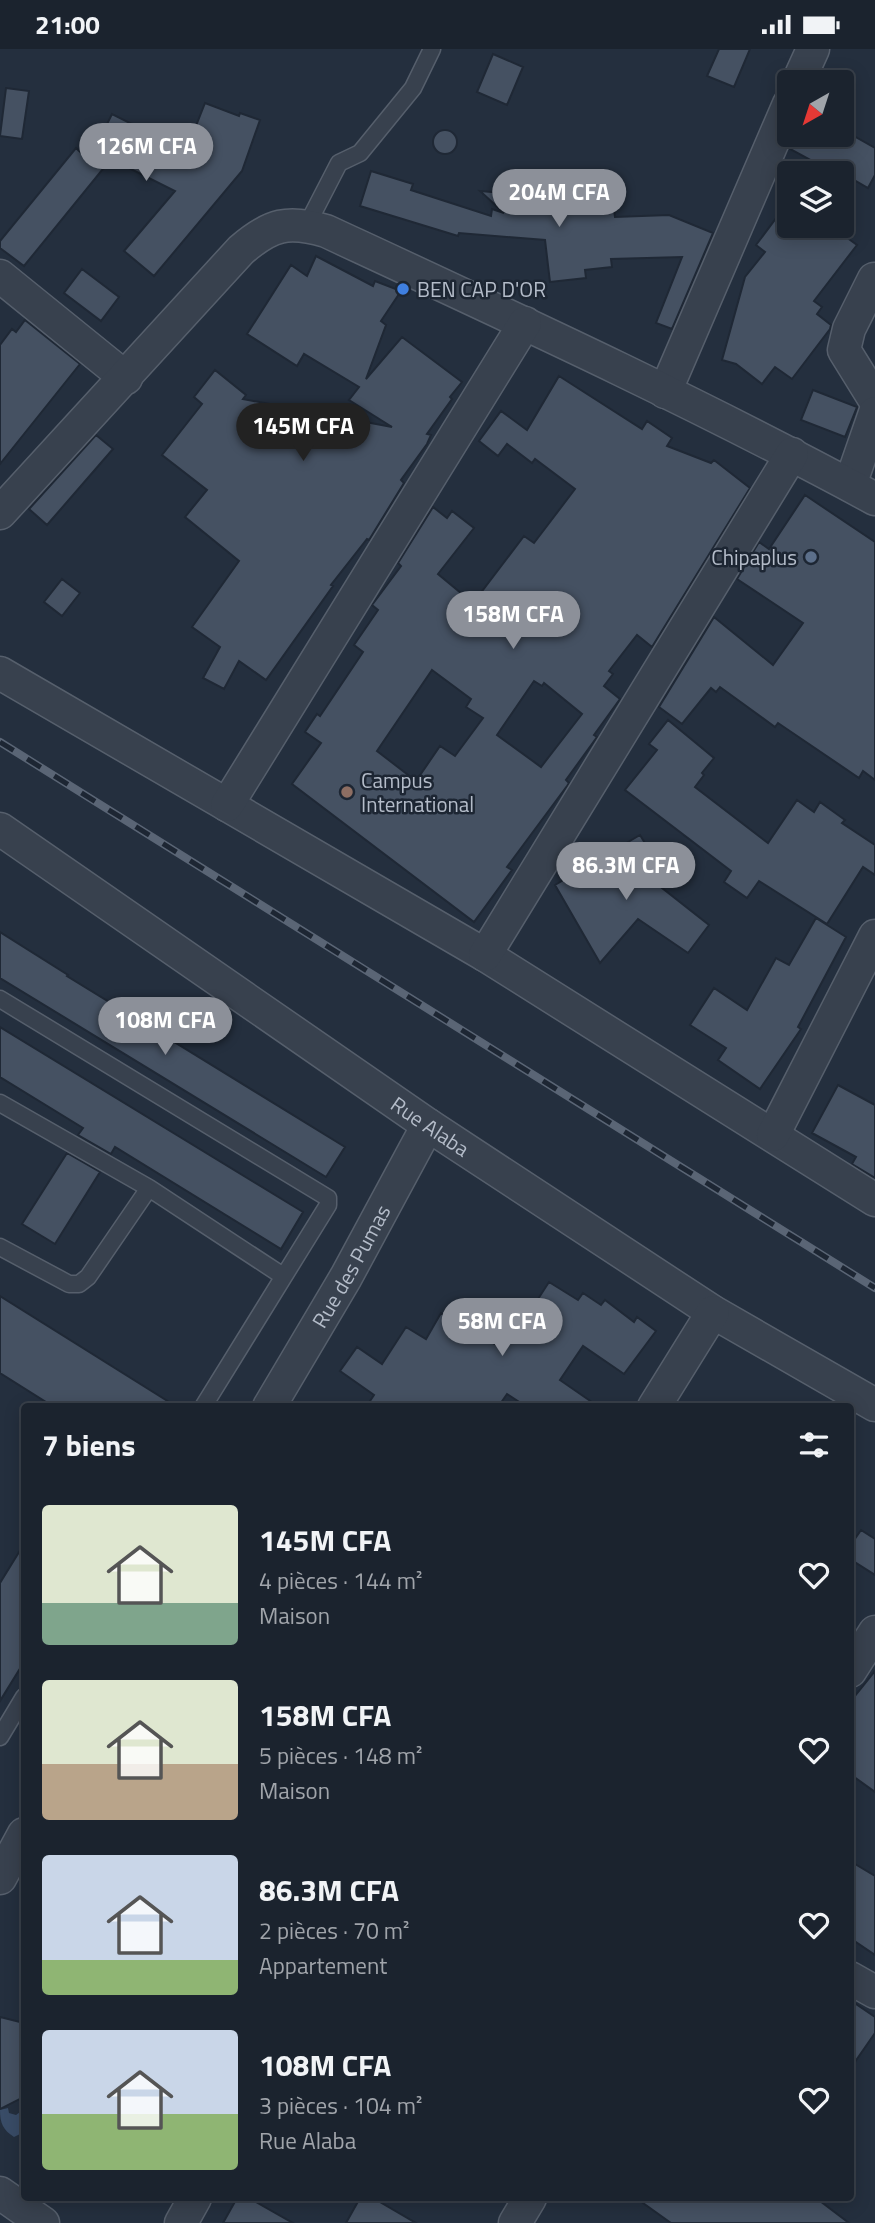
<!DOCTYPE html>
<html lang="fr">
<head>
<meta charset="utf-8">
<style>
	:root { --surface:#1b232e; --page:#242b36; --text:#f1f3f6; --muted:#a0a4aa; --line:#39404a; --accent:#8c9099 }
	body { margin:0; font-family:"Titillium Web",sans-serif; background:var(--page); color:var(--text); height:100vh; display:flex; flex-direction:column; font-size:26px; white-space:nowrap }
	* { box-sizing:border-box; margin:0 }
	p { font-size:23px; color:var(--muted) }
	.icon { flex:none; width:38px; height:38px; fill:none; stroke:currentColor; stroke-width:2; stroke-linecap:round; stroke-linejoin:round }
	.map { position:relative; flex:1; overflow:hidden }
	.sheet { position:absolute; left:21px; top:1354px; width:833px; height:798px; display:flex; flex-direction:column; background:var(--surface); border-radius:7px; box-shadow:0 4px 18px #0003,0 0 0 2px var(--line) }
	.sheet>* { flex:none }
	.needle { width:46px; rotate:219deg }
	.buttons { position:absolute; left:777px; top:21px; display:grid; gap:14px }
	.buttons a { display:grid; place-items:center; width:77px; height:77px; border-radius:7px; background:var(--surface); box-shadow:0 4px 18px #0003,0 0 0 2px var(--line); font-size:35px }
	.price { position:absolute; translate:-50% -60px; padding:0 16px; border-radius:24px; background:var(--accent); color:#fff; font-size:23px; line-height:46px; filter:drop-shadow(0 2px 4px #0008) }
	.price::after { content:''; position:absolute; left:50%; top:42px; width:21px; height:16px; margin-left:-10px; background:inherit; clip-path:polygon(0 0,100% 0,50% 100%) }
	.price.active { background:#222; color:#fff }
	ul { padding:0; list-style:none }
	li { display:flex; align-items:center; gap:21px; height:175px; padding:0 21px }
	li span { display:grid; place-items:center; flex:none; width:196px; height:140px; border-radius:7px; color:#555 }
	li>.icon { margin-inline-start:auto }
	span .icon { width:84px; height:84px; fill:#fffc; stroke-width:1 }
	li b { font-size:30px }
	h2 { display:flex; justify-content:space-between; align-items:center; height:84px; padding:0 21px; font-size:30px }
	.status { display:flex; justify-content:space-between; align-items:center; height:49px; padding:0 35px; background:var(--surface); direction:ltr }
	.status svg { height:19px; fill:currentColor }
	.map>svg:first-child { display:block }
	.water { fill:#394c67 }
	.building { fill:#455162; stroke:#1f2835; stroke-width:2; fill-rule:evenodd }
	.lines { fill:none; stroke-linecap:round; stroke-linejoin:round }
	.service-casing { stroke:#565f6c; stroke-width:19 }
	.minor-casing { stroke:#565f6c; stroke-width:35 }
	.service { stroke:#38414e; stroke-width:16 }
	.minor { stroke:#38414e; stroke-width:32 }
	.rail-casing { stroke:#5a6575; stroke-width:8 }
	.rail { stroke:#1d2633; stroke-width:5; stroke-dasharray:16; stroke-linecap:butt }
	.shop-dot { fill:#3f7fe0; stroke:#1d2633; stroke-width:2.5 }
	.service-dot { fill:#5c6f8a; stroke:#1d2633; stroke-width:2.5 }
	.education-dot { fill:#8d6e63; stroke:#1d2633; stroke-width:2.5 }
	.labels { text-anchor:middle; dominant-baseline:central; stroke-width:5; stroke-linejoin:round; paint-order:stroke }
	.poi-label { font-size:21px; fill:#b4bcc9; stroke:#1d2633; text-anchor:start }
	.street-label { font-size:21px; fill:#b4bcc9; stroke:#1d2633 }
</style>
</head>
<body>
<div class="status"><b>21:00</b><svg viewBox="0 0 49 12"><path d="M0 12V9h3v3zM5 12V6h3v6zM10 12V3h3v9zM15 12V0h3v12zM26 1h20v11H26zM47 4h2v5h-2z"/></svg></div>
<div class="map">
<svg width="875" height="2174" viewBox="0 0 875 2174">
	<rect width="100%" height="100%" fill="#242f3e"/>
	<!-- water -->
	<path class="water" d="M8,2059L9,2064L16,2066L24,2060V2083L14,2088C3,2081 0,2074 0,2061Z"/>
	<!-- building -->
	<path class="building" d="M719,0H750L734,38L707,27Z
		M493,5L523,18L507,56L477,43Z
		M6,39L29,42L22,90L0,87Z
		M205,54L239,67L240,64L260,71L242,122L154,227L124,202L175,142L111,110L24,217L0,199V192L76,99L89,111L112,65L186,102Z
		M433 93a12 12 0 1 1 24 0a12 12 0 1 1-24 0Z
		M799,86H852L875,99V126L868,139L842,124H811L818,115L790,100Z
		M371,122L413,135L411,141L491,167L492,160L504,164L480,142L540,147V138L610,131L615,168L669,166L713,184L672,280L656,274L682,208L611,210L612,218L585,221L586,229L550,233L545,191L459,184L458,187L360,157Z
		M780,164L789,171V177H831L857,196L814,252L822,258L817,265L831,276L830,280L792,330L775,318L762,335L736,315L722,311L745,228L765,203L756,196Z
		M316,207L373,237L375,232L401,242L381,272L386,276L366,330L402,288L462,333L450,348L452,350L427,385L431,386L427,395L401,431L404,434L369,491L367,490L331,536L333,537L266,631L239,612L224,640L203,629L220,598L192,578L239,512L185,468L207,441L162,406L202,355L194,348L215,321L246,346L243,350L392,378L349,351L359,338L304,305L297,317L247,285L291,216L307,227Z
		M82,220L119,248L101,272L64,244Z
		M25,271L80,315L0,415V296L12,280L16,283Z
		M559,327L642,380L647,372L672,389L667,397L711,414L714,411L750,439L652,598L637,586L609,622L613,625L604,637L620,650L594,686L597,688L566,731L569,734L567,737L507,818L512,821L474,873L292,735L321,694L305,683L317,665L320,667L363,603L354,596L378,561L372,556L401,517L398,514L433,458L447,469L452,462L474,479L438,525L473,554L524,487L534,494L575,440L535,410L532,414L507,395L498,407L479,392L501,362L527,381ZM432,621L471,650L466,658L483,669L455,707L440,697L416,732L377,702ZM534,632L542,637L544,634L582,665L541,718L497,686Z
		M813,341L857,358L845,388L801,371Z
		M96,386L113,400L47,476L29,460Z
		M805,446L875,493V731L863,722L859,729L778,674L775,678L720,638L716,643L711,639L682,675L659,658L714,568L773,616L803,574L737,530L759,493L769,500Z
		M62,530L80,544L62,567L44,553Z
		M668,671L714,709L702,724L704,726L695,738L768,794L797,751L814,763L820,753L845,771L842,774L875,796V826L863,818L827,875L759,832L747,849L724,833L731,822L625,741L657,701L649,695Z
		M640,786L651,804L638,820L709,876L688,904L638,870L600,914L555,836Z
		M816,869L846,888L798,978L801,980L760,1040L718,1011L726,999L690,976L714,939L747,961L776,909L789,916Z
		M0,883L68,926L67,927L345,1098L326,1128L0,929Z
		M0,978L303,1163L281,1200L115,1098L111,1105L78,1086L83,1079L0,1028Z
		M838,1036L875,1056V1129L852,1115L856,1108L812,1084Z
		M67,1104L100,1123L55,1195L22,1175Z
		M549,1233L578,1251L583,1244L601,1256L605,1251L634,1273L637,1268L656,1282L624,1325L583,1297L560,1331L599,1358H527L507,1345L498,1358H366L374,1346L340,1322L357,1298L382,1315L406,1278L426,1290L441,1264L505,1301Z
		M0,1247L177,1358H54L0,1324Z
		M861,1481L875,1490V1526L850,1510V1497Z
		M24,1495V1613L0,1652V1534Z
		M875,1622V1743L850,1725V1653Z
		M850,1812L875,1827V1906L850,1889Z
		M850,1951L875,1968V1984L850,2020Z
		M0,1968L24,1974V2048L0,2060Z
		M237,2149H249L293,2174H223Z
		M360,2149H373L416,2174H346Z
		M636,2149H816L849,2174H671Z"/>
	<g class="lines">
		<defs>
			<path id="service" d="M307,176L339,114L360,104L413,39L432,0
				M0,950L328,1149V1156L203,1358
				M0,1054L149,1139L283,1227
				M0,1198L69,1235H79L88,1228L149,1139
				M0,1688L24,1648"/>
			<g id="minor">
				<path d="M798,33L813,0"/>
				<path d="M0,227L126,329"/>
				<path d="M874,230L849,280L844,301L875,351"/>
				<path d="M665,343L789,55"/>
				<path d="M850,436L875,364"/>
				<path d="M0,464L241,201C271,175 288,171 326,182C511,268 696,353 875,450"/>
				<path d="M0,624L485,906L875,1151"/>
				<path d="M227,756L525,274"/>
				<path id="s1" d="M0,780L428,1076L713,1263L875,1356"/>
				<path d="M485,906L792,405"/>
				<path d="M773,1086L875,887"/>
				<path id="s2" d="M269,1358L346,1228L428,1076"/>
				<path d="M654,1358L713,1263"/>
				<path d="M850,1622L875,1583"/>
				<path d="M0,1829L24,1785"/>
				<path d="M850,1929L875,1943"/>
				<path d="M0,2144L43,2174"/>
				<path d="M181,2174L195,2149"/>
				<path d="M515,2174L530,2149"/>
			</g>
		</defs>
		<!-- service casing -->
		<use href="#service" class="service-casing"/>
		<!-- minor casing -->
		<use href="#minor" class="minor-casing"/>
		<!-- service -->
		<use href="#service" class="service"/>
		<!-- minor -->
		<use href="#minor" class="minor"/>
		<defs>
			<path id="rail" d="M0,693L875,1239"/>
		</defs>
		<!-- rail casing -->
		<use href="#rail" class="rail-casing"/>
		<!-- rail -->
		<use href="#rail" class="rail"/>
	</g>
	<!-- markers -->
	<circle class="shop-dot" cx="403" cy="240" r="7"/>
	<circle class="service-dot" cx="811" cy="508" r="7"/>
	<circle class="education-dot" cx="347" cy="743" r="7"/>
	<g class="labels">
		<!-- poi labels -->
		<g class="poi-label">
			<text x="417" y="240">BEN CAP D'OR</text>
			<text x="797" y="508" text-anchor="end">Chipaplus</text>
			<text x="361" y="731">Campus<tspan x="361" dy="24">International</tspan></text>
		</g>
		<!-- street labels -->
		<g class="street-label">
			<text stroke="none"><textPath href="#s1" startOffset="523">Rue Alaba</textPath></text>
			<text stroke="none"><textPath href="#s2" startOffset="163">Rue des Pumas</textPath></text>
		</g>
	</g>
</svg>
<div class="buttons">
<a><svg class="needle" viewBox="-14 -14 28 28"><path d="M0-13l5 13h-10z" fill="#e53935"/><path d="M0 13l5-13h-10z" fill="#a0a4aa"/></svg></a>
<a><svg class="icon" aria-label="layers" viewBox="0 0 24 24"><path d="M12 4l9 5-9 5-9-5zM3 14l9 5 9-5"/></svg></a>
</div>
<b class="price" style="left:146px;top:134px">126M CFA</b>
<b class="price" style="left:559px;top:180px">204M CFA</b>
<b class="price active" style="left:303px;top:414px">145M CFA</b>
<b class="price" style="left:513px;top:602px">158M CFA</b>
<b class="price" style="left:626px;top:853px">86.3M CFA</b>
<b class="price" style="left:165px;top:1008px">108M CFA</b>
<b class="price" style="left:502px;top:1309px">58M CFA</b>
<section class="sheet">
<h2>7 biens<svg class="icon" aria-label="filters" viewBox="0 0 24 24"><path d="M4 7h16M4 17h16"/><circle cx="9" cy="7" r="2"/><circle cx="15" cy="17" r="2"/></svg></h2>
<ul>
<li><span style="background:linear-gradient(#dfe7d0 70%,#7fa58c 0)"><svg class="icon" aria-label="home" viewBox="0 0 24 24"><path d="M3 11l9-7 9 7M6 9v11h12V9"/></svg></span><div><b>145M CFA</b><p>4 pièces · 144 m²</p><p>Maison</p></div><svg class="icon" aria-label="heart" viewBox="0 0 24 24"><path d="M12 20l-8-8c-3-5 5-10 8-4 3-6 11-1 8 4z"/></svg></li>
<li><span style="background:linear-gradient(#dfe7d0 60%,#b9a48a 0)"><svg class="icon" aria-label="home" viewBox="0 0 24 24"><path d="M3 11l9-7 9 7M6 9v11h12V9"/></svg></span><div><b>158M CFA</b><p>5 pièces · 148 m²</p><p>Maison</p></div><svg class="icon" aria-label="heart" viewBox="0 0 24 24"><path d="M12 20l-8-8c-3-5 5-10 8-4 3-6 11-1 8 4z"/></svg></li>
<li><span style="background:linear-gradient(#c9d6e8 75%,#8fb573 0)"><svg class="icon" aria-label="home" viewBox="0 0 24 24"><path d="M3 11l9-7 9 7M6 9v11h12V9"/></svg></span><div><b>86.3M CFA</b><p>2 pièces · 70 m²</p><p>Appartement</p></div><svg class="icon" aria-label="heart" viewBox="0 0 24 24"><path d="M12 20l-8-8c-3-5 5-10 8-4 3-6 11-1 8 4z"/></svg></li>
<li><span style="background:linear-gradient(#c9d6e8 60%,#8fb573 0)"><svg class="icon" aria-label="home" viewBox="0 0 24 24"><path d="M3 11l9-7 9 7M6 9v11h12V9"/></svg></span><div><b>108M CFA</b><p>3 pièces · 104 m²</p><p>Rue Alaba</p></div><svg class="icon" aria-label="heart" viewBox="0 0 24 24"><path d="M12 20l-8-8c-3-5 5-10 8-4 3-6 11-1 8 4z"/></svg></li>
</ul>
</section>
</div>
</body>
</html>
